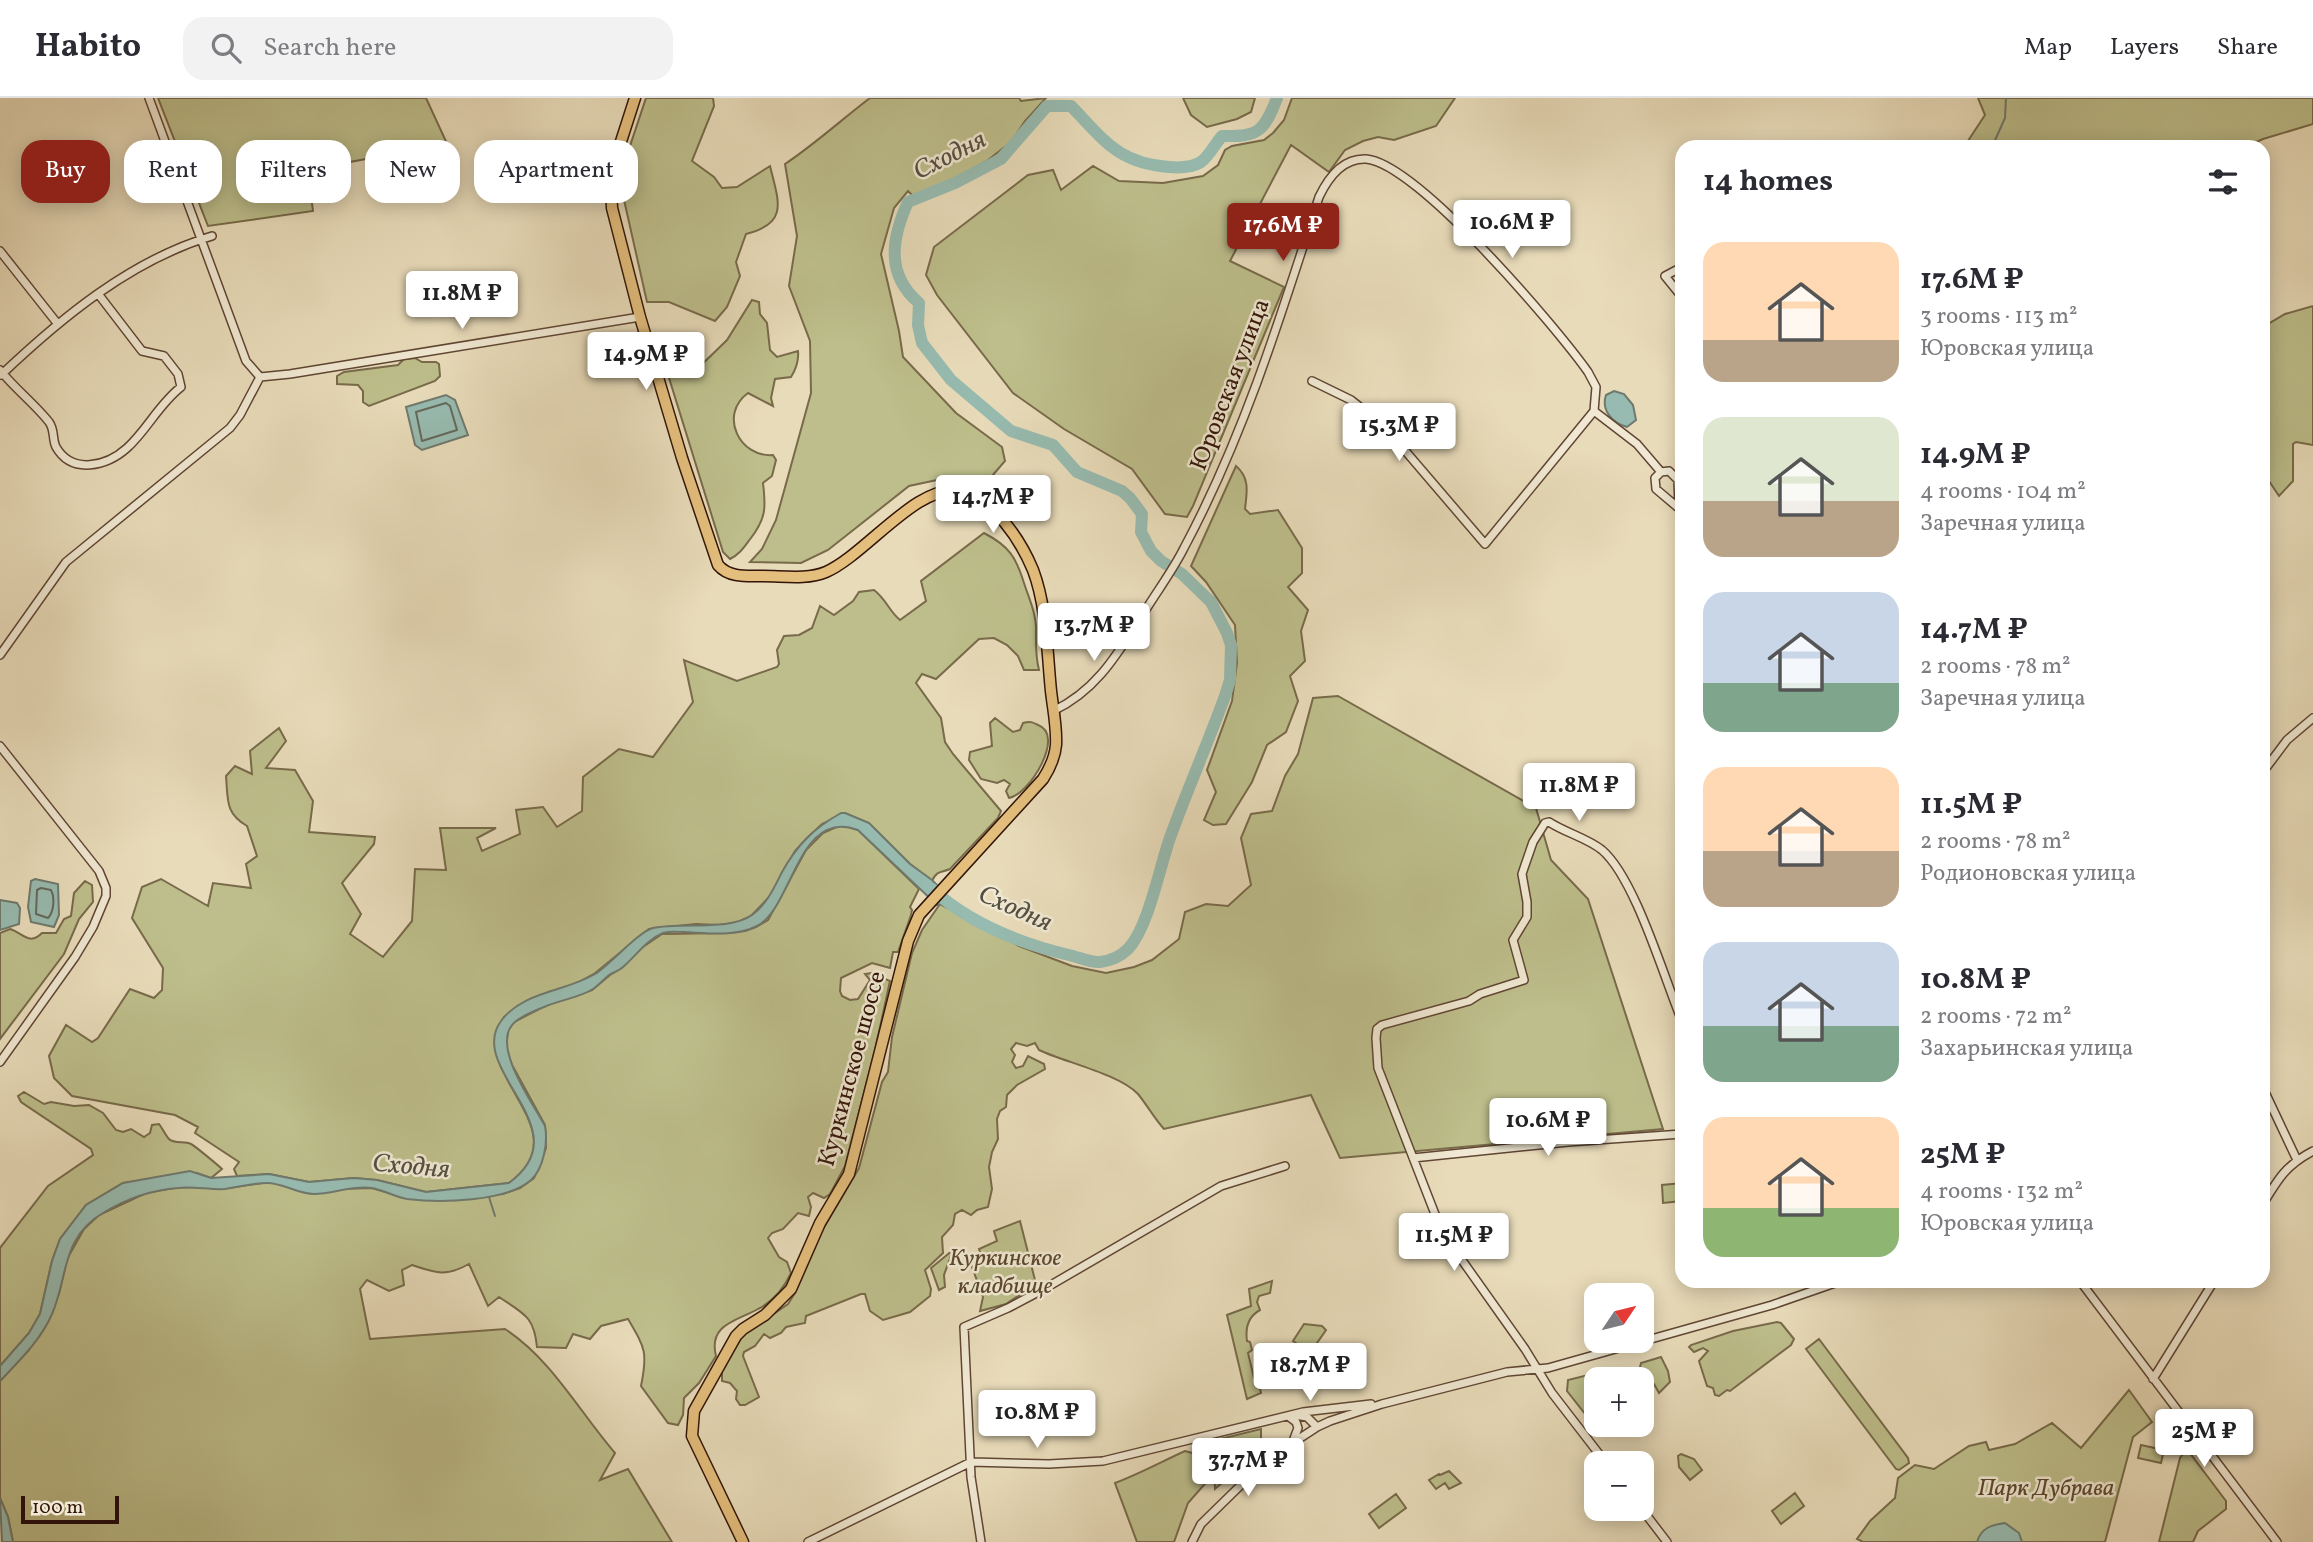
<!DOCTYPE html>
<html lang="en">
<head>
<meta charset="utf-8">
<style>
	:root { --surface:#fff; --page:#f2f2f3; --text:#2b2b33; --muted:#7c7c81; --line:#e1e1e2; --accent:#8f2418 }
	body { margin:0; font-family:Vollkorn,serif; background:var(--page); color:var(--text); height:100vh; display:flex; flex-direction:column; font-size:26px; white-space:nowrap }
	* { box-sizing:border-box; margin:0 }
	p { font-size:23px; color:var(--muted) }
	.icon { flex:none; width:38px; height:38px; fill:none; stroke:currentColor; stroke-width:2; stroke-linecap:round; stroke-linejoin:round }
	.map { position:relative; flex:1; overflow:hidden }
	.drawer { position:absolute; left:1675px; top:42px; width:595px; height:1148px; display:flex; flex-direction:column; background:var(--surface); border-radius:21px; box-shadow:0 4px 18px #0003 }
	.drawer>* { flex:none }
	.hud { position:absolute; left:21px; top:42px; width:665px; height:63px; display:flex; gap:14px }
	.needle { width:46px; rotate:55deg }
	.controls { position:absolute; left:1584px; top:1185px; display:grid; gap:14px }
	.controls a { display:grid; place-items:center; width:70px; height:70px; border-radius:14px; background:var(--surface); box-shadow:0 4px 18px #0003; font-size:35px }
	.scale { position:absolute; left:21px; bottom:18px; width:98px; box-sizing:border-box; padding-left:7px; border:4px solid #321508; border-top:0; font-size:19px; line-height:24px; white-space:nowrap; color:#321508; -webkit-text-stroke:5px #f0e8d2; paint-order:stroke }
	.price { position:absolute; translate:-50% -60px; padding:0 16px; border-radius:7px; background:#fff; color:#222; font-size:23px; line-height:46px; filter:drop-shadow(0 2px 4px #0008) }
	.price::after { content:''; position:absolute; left:50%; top:42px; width:21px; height:16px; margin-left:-10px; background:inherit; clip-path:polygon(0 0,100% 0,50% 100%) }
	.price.current { background:var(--accent); color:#fff }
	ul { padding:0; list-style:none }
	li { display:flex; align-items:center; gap:21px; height:175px; padding:0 28px }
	li span { display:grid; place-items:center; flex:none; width:196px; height:140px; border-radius:21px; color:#555 }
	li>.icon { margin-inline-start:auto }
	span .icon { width:84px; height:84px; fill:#fffc; stroke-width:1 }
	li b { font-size:30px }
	h2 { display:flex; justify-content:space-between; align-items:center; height:84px; padding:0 28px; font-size:30px }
	.pill { padding:0 24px; border-radius:21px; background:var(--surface); box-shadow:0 4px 18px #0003; font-size:24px; line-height:63px }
	.pill.current { background:var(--accent); color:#fff }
	header { display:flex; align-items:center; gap:42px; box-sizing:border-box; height:98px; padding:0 35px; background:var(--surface); border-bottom:2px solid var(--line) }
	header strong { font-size:33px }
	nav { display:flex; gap:38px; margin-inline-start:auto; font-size:24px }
	.search { width:490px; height:63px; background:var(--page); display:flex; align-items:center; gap:18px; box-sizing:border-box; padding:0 24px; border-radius:21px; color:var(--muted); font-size:26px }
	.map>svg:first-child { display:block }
	.green { fill:#bdbe8b; stroke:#786a4a; stroke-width:2 }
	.water { fill:#97bbb0; stroke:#6f796d; stroke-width:2 }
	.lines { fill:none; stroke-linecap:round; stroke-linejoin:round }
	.shore { stroke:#64685c; stroke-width:2 }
	.stream { stroke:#6f796d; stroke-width:2 }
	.river { stroke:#97bbb0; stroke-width:12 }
	.minor-casing { stroke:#604634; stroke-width:10 }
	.major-casing { stroke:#321508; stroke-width:13 }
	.minor { stroke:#f0e8d2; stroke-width:7 }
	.major { stroke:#e4be7c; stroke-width:10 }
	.labels { text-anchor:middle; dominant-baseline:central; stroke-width:5; stroke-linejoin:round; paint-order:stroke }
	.street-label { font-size:24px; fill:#321508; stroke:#f0e8d2 }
	.park-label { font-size:24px; font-style:italic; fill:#5c482f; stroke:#f0e8d2 }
	.water-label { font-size:26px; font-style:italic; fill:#554f43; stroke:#f0e8d2 }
</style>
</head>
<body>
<header>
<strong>Habito</strong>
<div class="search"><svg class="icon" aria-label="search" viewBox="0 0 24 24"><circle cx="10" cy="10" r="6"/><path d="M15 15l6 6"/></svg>Search here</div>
<nav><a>Map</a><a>Layers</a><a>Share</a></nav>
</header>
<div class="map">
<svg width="2313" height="1444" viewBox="0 0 2313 1444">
	<rect width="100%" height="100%" fill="#e8dbb9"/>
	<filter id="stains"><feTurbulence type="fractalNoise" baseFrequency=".00286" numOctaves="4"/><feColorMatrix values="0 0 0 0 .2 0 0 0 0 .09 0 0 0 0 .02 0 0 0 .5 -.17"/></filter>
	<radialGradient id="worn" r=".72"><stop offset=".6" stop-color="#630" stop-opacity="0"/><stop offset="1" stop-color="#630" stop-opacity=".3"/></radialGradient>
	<!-- green -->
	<path class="green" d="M158,0H426L456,65L403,54L345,65L343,70H325L308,76L313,113L208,128Z
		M646,0H713L714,8L692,63L714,79L722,90L737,89L770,68C778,102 790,125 746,136L736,164L740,178L727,209L715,223L669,204H647L622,93L625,63Z
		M870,0H1019L1021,3L1046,0L1025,23L1011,44L988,62L956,80L914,99L908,93L894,110L881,156L899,233L903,259L956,315L1002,349L1005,363L992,378L976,382L951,379L909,388L828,452L801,465L750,464L762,451L776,422L811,295L810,243L789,188L797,138L785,66C815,46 841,22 870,0Z
		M1183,0H1255L1251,14L1237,21L1207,29L1191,17Z
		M1292,0H1455L1436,28L1394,42L1378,39L1363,43L1345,52L1329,74L1291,47L1230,163L1284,189L1193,408L1187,419L1165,416L1132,371L1064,331L1013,295L937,197L926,177L934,149L1028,77L1053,72L1061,92L1093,68L1119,83L1163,85L1203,78L1218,67L1225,52L1232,48L1264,42L1273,35L1284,22Z
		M1978,0H2313V26L2263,41L2245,49H1964L1985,17Z
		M752,202L759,204L760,216L767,225L770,252L777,259L798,253C799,263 796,271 791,279L775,281L771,300L773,308L748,295C718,317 740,360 773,357L776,362L772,378L763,385C766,410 766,420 751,440C744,449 740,456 730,461L723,454L661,254L666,252L678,268L692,276L727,242Z
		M2313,208V347L2296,344L2293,346V383L2279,398L2263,374V229L2285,216Z
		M415,260L422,264H436L439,266L440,278L435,283L369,308L363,304V293L358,287L337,286V278L344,274L398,267L404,261Z
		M1236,368C1250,380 1247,394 1245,411L1250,416L1278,412L1302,450V475L1288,489L1308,512L1301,533L1305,563L1290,578L1298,603L1286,634L1267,647L1252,684L1226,726L1213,727L1204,722L1216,694L1207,672L1232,603L1237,565L1235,527L1206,484L1191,468Z
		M984,435C1009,448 1016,459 1024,485C1029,501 1035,511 1036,528C1036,544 1035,557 1039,572H1024L1018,558L1007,547L994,540L979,541L936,581L922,576L916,585L941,620L945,644L953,656L1001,713L998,720L950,771C941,775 937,772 932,783L910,766L869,725L845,715L822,726L807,740L795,753L772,796L751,818L736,825L719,827L696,826L649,831L594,876L568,890L549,894L504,919C502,932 498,949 499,962C499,968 505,976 507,981C527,1019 555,1051 509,1085L426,1094L377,1082L354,1080L309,1084L269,1076L237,1078L234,1071L239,1064L195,1035L198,1029L175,1017L72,998L54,980L49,958L66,927L92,944L98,940L130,891L154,900L162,892L163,870L132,820L142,789L161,781L208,808L213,785L251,790L246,766L257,758L247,728C225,715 228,702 226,678L235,668L252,676L250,653L279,630L286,643L266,670L295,672L313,703L309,734L375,739L374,746L342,785L361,816L350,836L383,859L412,823L415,771L446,772L440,730H496L477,740L482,753L520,736L516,712L543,709L557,729L582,713L583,679L619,651L653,659L693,604L684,562L737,583L777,569L779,566L777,552L784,538L799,537L812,530L820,508L834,517L853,503L859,494L874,492C886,501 889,513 900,522L926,503L921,483Z
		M1338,598L1536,710L1551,762L1588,801L1663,1031L1340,1060L1311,997L1164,1031C1154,1020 1147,1007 1138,996C1119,976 1064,964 1039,952L1035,945L1027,948L1016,945L1011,951L1015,957L1012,964L1016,970L1023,968L1028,958L1044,966L1045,971L1017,987L1007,997L1006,1009L1000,1013L997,1021L998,1041L992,1054L989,1069L992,1091L988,1109L977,1112L971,1117L962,1112L955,1116L953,1127L942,1139L943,1155L925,1172L931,1191L930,1198L910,1214L883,1222L870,1213L865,1196H861L806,1218L805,1225L786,1229L781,1235L770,1240L764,1236L755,1248L744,1254L743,1258L759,1299L745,1307H740L736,1301L737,1293L730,1285L722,1283V1272L743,1237L788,1206L795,1195L816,1143L859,1070L882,984L888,974L892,939L912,855L922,832L940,806L1019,848L1072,868L1106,875L1134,869L1152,862L1179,841L1185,814L1206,806L1228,808L1251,787L1241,740L1251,716L1272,713L1285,678L1298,656L1313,600Z
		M995,620L1013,634L1020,632L1023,625C1030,623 1032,624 1038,627C1066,637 1029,697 1009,700L1006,693L1010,686L1004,682L997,685L981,681L969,662L970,654L992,648L990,625Z
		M841,727L858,732L919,791L910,809L912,812L911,817L898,854H893L890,870L872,865L841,880L840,893L842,898L850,902L858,901L870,882L865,876L872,875L890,883L875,952L845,1068L830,1096L824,1100L813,1095L808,1099L811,1109L809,1118L798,1115L783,1131L772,1135L768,1140L779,1159L787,1164L791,1175C784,1190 774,1203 758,1211C737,1223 708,1226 716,1258L699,1285L684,1300L683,1317L678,1327L668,1325L641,1288C648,1254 645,1250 628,1221L601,1228L590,1241L573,1236L566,1250L537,1249C534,1218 524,1216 499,1199L488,1208L469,1166C446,1179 436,1175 412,1167L402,1172L404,1187L389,1193L367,1182L360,1191L370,1241L505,1231C551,1261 579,1313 615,1355L600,1382L628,1371L672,1444H13L8,1419L0,1400V1283L29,1252L59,1196L67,1161L84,1131L99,1117L146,1095L180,1089L228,1090L270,1084L313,1096L341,1091L372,1090L405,1100L432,1102L503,1096L520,1090L534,1080L546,1050L545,1027L511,965L506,948L508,933L514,924L545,908L592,892L610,877L624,868L640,851L662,836L726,835L745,833L756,829L768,822L806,752L823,735Z
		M85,783L92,787L93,804L79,821L64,856L0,941V835L10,831C23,835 29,848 42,835H56L64,821L71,818L74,795Z
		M24,994L44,1006L51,1004L74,1008L89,1007L103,1015L116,1032L123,1034L131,1031L144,1039L150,1035L152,1027L159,1026C163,1031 165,1037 169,1041C174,1046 184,1043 191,1046C195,1048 219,1068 222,1071L211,1080L197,1075L123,1085L86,1107L60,1141L52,1163L40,1216L29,1235L0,1268V1150L48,1088L93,1057L91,1051L21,1004L18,998Z
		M1682,1085V1103L1663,1105L1662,1087Z
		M1020,1123L1036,1186L1006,1206L980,1213L983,1199L972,1169L982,1161L979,1151L997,1143L994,1133Z
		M953,1152L944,1177L945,1189L939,1192L931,1170Z
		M1272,1183L1270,1195L1259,1198L1257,1204L1260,1212C1249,1218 1245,1229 1247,1243L1250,1244L1252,1252L1248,1255L1254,1280L1258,1281L1261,1295L1247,1301L1227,1217L1251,1208L1249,1191Z
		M1777,1224L1781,1225L1794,1241L1791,1247L1730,1293L1727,1292L1719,1298L1715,1297L1713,1290L1707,1288L1699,1263L1708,1253L1703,1250L1694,1254L1689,1249L1691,1247L1733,1233Z
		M1304,1226L1322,1228L1326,1232L1310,1255L1293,1243Z
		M1819,1241L1908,1360L1909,1365L1899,1372L1896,1371L1806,1251Z
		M1661,1259L1668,1273L1670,1284L1659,1295L1654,1286L1647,1283L1642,1287V1281H1613L1622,1270L1639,1273L1641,1265Z
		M1596,1275L1607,1281H1596V1317H1586L1567,1293L1568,1282Z
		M2129,1292L2152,1324L2133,1339L2105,1444H1863L1857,1441L1870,1423L1895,1400L1898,1380L1915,1367L1934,1371L1969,1348L1986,1344L1989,1352L2015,1346L2052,1325L2081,1350Z
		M1261,1331V1351L1215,1391L1214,1367L1208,1344Z
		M2141,1347L2164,1352L2161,1365L2138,1360Z
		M1185,1353L1207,1359L1211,1379L1188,1405L1174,1444H1137L1115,1385C1139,1376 1161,1364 1185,1353Z
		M2185,1353L2189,1354L2226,1403V1411L2198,1433L2193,1444H2159L2180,1360Z
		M1681,1356L1694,1361L1702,1372L1690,1382L1679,1369L1678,1358Z
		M1449,1373L1461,1385L1449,1391L1445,1385L1436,1391L1429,1382L1439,1376L1440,1377Z
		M1795,1395L1804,1408L1781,1426L1772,1413Z
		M1396,1396L1406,1410L1379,1430L1369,1416Z"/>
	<!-- water -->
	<path class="water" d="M1614,293L1624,296L1633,307L1636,322L1627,329C1612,325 1601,312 1606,297Z
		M446,297L455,302L468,337L422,352L415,347L406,309Z
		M841,715H845L869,725L910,766L932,782L943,793L945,799L938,808L858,732C798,709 793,810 757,828C736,839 708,835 684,834C677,834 670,833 663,835C646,842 636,858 623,869C619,873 614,874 609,877C604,881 599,887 593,891C579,900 559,902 544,909C534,913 518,919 512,927C493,951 533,1005 545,1028C548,1044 544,1070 531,1082C506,1104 440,1105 407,1101C395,1099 384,1092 372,1090C352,1087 333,1096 314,1096C298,1096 283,1085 267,1085C253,1085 239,1089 225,1091C209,1092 193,1088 178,1090C151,1092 126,1101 103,1115C61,1139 68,1180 52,1216C41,1242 19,1263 0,1283V1268L29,1235L40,1216L52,1163L60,1141L86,1107L123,1085L190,1073L211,1080L269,1076L309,1084L354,1080L377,1082L426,1094L509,1085C583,1031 465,972 501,923C523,893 565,894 595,876C611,866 638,834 653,830C681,824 730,833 752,817C767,806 774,790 782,774C797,747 814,730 841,715Z
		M35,781L58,786L59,817L54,829L31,824L28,809L31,783Z
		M0,802L17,805L20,810L19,826L0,832Z
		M0,1400L8,1419L13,1444H2Z
		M2005,1425L2019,1435L2022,1444H1977C1981,1430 1991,1427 2005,1425Z"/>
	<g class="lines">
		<!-- shore -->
		<path class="shore" d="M446,305L450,308L457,332L422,343L416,314Z
			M41,790L51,792C55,799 54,814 48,820L36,816L37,792Z"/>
		<!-- stream -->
		<path class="stream" d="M1992,49L2005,20L2006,0
			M489,1099L495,1118"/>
		<!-- river -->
		<path class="river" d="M932,791C970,826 1019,845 1069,857C1078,859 1091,865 1100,864C1110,863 1121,858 1128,851C1149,829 1160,766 1171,737C1188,690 1208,645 1225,598L1230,582L1231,547L1227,535L1211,504L1182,476L1161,463L1151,453L1141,434L1142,416L1130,400L1122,393L1077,374L1053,347L1011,333L951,282L922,245L918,227L919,205C886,177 891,141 908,104L955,85L1001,61L1047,8H1071C1105,43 1118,65 1169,69C1180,70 1191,70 1201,64C1209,58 1215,46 1222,38C1258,39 1264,34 1277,0"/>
		<defs>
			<path id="minor" d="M149,0L246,263L260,279
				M0,153L57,225
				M1682,169L1665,178L1682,199
				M0,272C15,291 34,305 49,324C55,332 52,341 56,349C72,377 107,368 127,350C147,332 159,306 181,289L178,276L164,258L142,253L99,197
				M1,277C61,220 131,162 212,138
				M260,279L290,276L640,219
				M1312,283L1351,302L1384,328L1485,446L1594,313
				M1594,313L1637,346L1661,374
				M1679,408L1678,382L1669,373L1661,374L1655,380L1656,391L1682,413
				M0,557L66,464L230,330L240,317L260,279
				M1053,613C1098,592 1119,553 1145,513C1158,492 1173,472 1184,450C1243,340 1281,218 1319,99C1328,80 1342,60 1366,61C1417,65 1556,229 1588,274L1596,289L1594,313
				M0,648L99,773L106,790V798L93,829L75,859L0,964
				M2263,674L2287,642L2313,620
				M2263,990L2297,1062
				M1413,1060L1568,1044L1682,1036
				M2263,1106C2278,1081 2286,1067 2313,1053
				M2080,1183L2277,1444
				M2153,1281L2214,1183
				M1295,1317L1307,1319L1317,1329
				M1288,1318L1296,1324L1298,1330L1293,1343
				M1606,1365L1552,1295L1525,1251L1442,1134L1378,970L1376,940L1377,931L1382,927L1469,903L1480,896L1524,882L1513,842L1527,819V804L1522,776L1524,770L1533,744L1545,725L1549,724C1566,735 1587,740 1602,752C1635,780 1664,880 1682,923
				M1641,1410L1667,1444
				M808,1444L971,1364L1049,1366L1103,1363L1303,1314L1371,1306
				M981,1444L971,1379L964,1229L1008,1210L1044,1191L1221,1088L1285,1068
				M1192,1444L1201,1426L1243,1385L1291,1346L1317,1329L1330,1323L1382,1306L1507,1274L1548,1270L1772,1207L1841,1183"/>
			<path id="major" d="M635,0L616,59L611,90L612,110L640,219L682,360L718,467C729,480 747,478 763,478C783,478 807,482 826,474C865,457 918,385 959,393C993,399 1021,443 1033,472C1047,509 1047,554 1051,593C1053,611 1057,629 1056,647C1055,660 1050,670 1043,681L919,817L908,843L849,1076L820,1125L791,1191L765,1217L743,1231L736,1238L694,1313L692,1338L743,1444"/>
		</defs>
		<!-- minor casing -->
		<use href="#minor" class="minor-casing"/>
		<!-- major casing -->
		<use href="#major" class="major-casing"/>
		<!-- minor -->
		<use href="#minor" class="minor"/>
		<!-- major -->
		<use href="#major" class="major"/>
	</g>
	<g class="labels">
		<!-- street labels -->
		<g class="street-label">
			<text transform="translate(1231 287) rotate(-69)">Юровская улица</text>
			<text transform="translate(853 971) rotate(-75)">Куркинское шоссе</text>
		</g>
		<!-- park labels -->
		<g class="park-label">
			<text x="1005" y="1161">Куркинское<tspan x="1005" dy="28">кладбище</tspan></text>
			<text x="2046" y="1391">Парк Дубрава</text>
		</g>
		<!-- water labels -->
		<g class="water-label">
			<text transform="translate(950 58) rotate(-27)">Сходня</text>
			<text transform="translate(1015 811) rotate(24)">Сходня</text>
			<text transform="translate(411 1069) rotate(5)">Сходня</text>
		</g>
	</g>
	<rect width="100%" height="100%" filter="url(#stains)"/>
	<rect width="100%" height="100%" fill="url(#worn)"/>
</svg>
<div class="controls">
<a><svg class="needle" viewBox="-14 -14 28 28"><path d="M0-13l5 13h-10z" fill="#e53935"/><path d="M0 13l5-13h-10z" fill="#7c7c81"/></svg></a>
<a>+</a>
<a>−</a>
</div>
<div class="scale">100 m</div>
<b class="price" style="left:1512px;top:162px">10.6M ₽</b>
<b class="price current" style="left:1283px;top:165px">17.6M ₽</b>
<b class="price" style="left:462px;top:233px">11.8M ₽</b>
<b class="price" style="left:646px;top:294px">14.9M ₽</b>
<b class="price" style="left:1399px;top:365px">15.3M ₽</b>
<b class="price" style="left:993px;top:437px">14.7M ₽</b>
<b class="price" style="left:1094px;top:565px">13.7M ₽</b>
<b class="price" style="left:1579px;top:725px">11.8M ₽</b>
<b class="price" style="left:1548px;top:1060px">10.6M ₽</b>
<b class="price" style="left:1454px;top:1175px">11.5M ₽</b>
<b class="price" style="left:1310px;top:1305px">18.7M ₽</b>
<b class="price" style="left:1037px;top:1352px">10.8M ₽</b>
<b class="price" style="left:2204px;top:1371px">25M ₽</b>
<b class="price" style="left:1248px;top:1400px">37.7M ₽</b>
<div class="hud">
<a class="pill current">Buy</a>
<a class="pill">Rent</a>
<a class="pill">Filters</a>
<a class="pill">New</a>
<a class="pill">Apartment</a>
</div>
<section class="drawer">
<h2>14 homes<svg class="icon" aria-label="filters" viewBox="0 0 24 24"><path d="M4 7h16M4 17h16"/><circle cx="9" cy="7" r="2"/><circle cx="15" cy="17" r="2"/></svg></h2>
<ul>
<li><span style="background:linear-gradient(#ffd9b3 70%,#b9a48a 0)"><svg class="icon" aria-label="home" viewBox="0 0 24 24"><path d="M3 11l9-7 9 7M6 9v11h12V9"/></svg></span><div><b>17.6M ₽</b><p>3 rooms · 113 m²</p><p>Юровская улица</p></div></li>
<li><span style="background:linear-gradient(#dfe7d0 60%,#b9a48a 0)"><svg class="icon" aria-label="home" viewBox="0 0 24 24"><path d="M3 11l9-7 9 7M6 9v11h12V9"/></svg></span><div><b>14.9M ₽</b><p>4 rooms · 104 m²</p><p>Заречная улица</p></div></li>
<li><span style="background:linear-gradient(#c9d6e8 65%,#7fa58c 0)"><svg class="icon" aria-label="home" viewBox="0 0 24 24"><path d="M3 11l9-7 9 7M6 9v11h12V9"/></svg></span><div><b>14.7M ₽</b><p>2 rooms · 78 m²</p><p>Заречная улица</p></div></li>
<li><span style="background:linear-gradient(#ffd9b3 60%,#b9a48a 0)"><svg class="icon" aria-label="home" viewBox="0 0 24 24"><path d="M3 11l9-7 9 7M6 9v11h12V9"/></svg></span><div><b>11.5M ₽</b><p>2 rooms · 78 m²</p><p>Родионовская улица</p></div></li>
<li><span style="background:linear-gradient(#c9d6e8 60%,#7fa58c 0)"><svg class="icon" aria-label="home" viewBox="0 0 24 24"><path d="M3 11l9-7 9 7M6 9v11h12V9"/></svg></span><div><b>10.8M ₽</b><p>2 rooms · 72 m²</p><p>Захарьинская улица</p></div></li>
<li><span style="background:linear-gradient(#ffd9b3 65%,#8fb573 0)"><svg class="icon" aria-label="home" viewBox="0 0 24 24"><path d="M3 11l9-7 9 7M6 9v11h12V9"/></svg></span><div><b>25M ₽</b><p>4 rooms · 132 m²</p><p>Юровская улица</p></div></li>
</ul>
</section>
</div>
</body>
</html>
